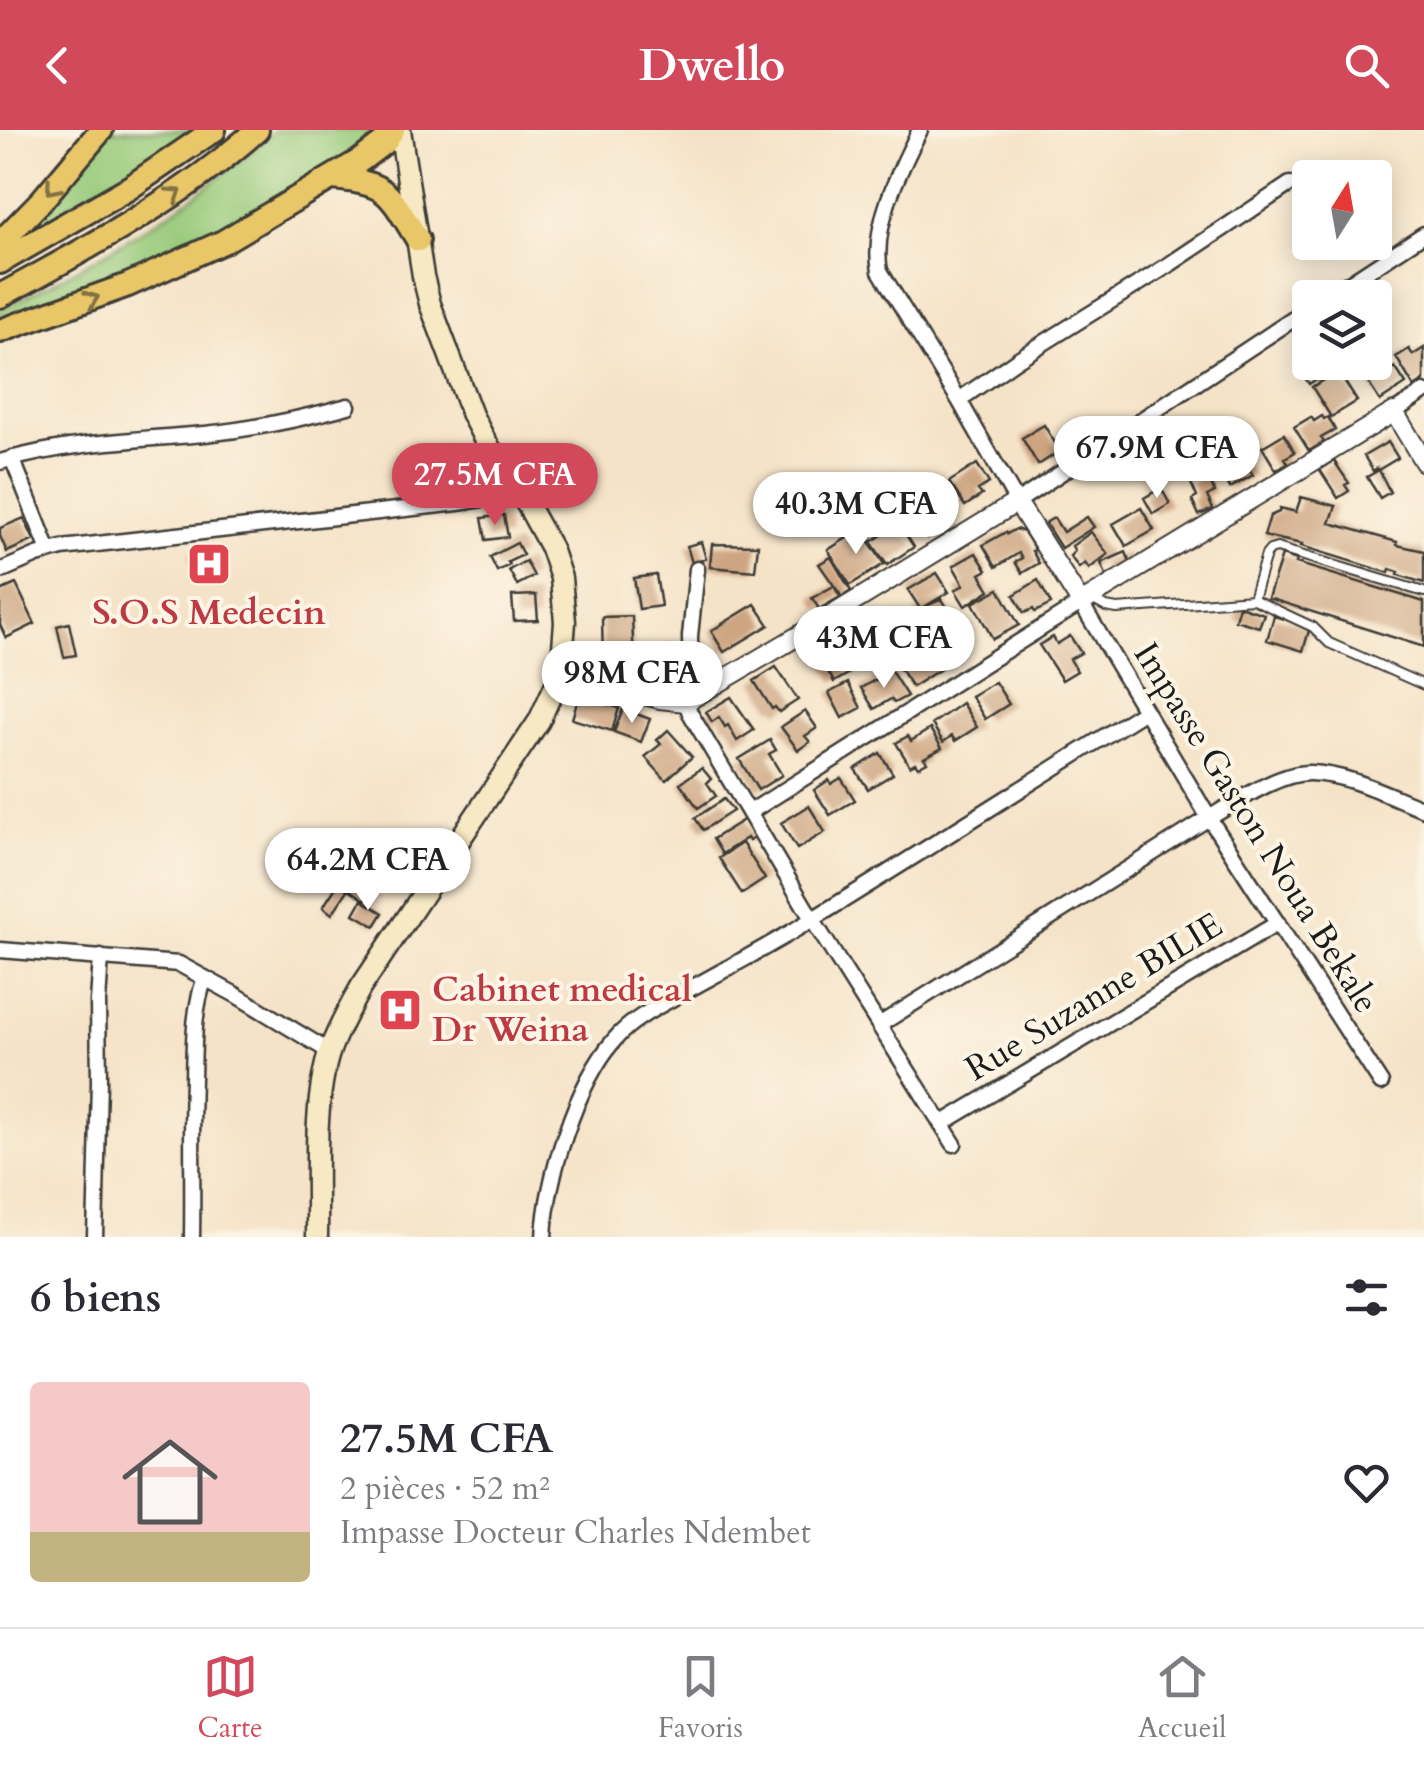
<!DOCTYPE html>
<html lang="fr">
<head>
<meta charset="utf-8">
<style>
	:root { --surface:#fff; --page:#f2f2f3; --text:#2b2b33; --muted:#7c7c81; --line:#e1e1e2; --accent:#d1495b }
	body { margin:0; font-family:Cardo,serif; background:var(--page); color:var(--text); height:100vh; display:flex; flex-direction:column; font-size:38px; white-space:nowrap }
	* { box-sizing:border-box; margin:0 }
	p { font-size:32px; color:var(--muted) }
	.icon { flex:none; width:55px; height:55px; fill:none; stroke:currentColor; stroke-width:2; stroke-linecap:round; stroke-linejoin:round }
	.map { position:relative; height:1107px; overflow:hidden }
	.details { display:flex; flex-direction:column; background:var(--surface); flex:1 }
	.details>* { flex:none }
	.needle { width:65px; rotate:11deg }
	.fabs { position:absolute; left:1292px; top:30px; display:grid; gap:20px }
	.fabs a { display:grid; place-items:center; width:100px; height:100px; border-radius:10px; background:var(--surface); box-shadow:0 5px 25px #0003; font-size:50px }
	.price { position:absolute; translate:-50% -85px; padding:0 22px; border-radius:35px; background:#fff; color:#222; font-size:32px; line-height:65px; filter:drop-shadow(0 2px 5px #0008) }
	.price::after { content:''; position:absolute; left:50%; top:60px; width:30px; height:22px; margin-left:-15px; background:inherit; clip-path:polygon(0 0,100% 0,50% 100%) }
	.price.current { background:var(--accent); color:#fff }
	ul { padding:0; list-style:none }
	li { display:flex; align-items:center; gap:30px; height:250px; padding:0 30px }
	li span { display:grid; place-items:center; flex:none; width:280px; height:200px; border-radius:10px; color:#555 }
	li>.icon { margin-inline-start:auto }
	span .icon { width:120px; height:120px; fill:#fffc; stroke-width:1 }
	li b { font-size:42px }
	h2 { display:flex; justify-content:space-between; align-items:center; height:120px; padding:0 30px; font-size:42px }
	header { display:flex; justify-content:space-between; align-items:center; height:130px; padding:0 30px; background:var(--accent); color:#fff; font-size:45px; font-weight:800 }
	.tabs { display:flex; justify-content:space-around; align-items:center; height:140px; border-top:2px solid var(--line); background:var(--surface); font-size:28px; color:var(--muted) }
	.tabs a { display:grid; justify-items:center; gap:5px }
	.tabs .current { color:var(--accent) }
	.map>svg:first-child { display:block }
	.green { fill:#98ca7a; stroke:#5a734b; stroke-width:2.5 }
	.building { fill:#cda581 }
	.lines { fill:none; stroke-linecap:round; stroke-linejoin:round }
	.service-casing { stroke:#3d3a36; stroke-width:12 }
	.minor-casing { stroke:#3d3a36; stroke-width:19 }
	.tertiary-casing { stroke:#3d3a36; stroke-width:22 }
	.secondary-casing { stroke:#3d3a36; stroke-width:25 }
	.primary-casing { stroke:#3d3a36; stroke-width:28 }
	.service { stroke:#fff; stroke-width:8 }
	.minor { stroke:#fff; stroke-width:14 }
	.tertiary { stroke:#fff; stroke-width:18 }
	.secondary { stroke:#f6e9c3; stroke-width:20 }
	.primary { stroke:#e9c769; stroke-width:22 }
	.oneway { stroke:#827242 }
	.labels { text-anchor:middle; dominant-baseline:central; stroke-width:8; stroke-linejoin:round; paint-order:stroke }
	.health-label { font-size:35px; font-weight:bold; fill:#be3a42; stroke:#fcf5e5 }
	.street-label { font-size:35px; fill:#1c1c1c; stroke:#fcf5e5 }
</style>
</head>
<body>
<header><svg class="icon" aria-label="back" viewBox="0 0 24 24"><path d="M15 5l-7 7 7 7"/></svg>Dwello<svg class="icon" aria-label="search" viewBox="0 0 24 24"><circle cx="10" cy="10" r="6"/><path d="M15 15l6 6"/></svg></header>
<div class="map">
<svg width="1424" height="1107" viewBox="0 0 1424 1107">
	<rect width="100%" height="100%" fill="#fcf5e5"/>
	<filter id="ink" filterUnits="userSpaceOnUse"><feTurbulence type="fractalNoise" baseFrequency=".01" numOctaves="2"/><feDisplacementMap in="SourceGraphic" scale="20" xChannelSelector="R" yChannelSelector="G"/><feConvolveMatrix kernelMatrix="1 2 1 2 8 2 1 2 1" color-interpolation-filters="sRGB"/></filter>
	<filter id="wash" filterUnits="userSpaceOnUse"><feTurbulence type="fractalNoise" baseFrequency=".0048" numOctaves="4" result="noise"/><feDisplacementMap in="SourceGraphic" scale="40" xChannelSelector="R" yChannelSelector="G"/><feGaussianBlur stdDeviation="2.25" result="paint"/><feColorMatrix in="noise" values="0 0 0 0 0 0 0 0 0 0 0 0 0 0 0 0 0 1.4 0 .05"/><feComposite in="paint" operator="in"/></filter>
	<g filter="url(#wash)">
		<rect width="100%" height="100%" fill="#f5e3c8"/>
		<!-- green -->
		<path class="green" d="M110,0H193L145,35L14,111Z
			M275,0H380L375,12L234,97L102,156L0,192V180C98,130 194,75 275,0Z"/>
		<g id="blocks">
			<!-- building -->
			<path class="building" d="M1424,218V251L1414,257L1396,227L1409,219L1413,225Z
				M1308,232H1342L1309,254L1299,238Z
				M1395,237L1406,254L1380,271L1369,254Z
				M1338,241L1357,271L1331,287L1312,257Z
				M1322,286L1324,289L1328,287L1335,300L1321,308L1324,312L1309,321L1294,297L1311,287L1314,291Z
				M1044,295L1060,321L1038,335L1022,308Z
				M1284,304L1295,322L1285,328L1288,333L1276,340L1262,317Z
				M1388,312L1398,328L1378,340L1377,338L1373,341L1364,326Z
				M1242,327L1253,345L1230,358L1220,341Z
				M1334,331L1349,353L1345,355L1349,361L1338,368L1320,340Z
				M977,334L989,353L978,360L982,365L965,376L949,352Z
				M1379,340L1390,362L1380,368L1367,347Z
				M1206,345L1215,362L1207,366L1213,379L1199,385L1192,370L1197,367L1191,353Z
				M1161,358L1170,374L1153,384L1144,368Z
				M1301,367L1336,376L1330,393L1397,412V415L1424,421V453L1398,445L1399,442L1390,439L1389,443L1301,416L1302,414L1264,406L1270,386L1279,382L1280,378L1296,382Z
				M938,373L951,393L927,408L914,389Z
				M1141,378L1154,400L1126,416L1113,394Z
				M504,385L508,407L486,410L482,388Z
				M1087,387L1094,397L1061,418L1045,393L1054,388L1063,402Z
				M24,388L34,410L7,422L0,406V398Z
				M899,394L914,417L887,435L871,412Z
				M861,399L884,434L850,455L828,420Z
				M1016,399L1024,402L1028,408L1035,420L1032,421L1039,433L1022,443L1015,432L1022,428L1019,423L996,437L983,415L1006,402L1007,404Z
				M1091,402L1108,424L1089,439L1085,433L1079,438L1070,426L1075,421L1072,416Z
				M701,412L706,429L692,433L687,416Z
				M517,413L523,425L508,432L510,435L497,441L490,427Z
				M712,414L758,415L755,441L710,437Z
				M225,419L228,443L194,448L190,424Z
				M1126,422L1131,435L1106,445L1101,433Z
				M976,423L987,440L980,444L990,460L965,476L955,460L964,455L953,436Z
				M1282,425L1297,430L1296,433L1424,472V517L1268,468Z
				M831,427L851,461L842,467L819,434Z
				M526,431L534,446L517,455L509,440Z
				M937,443L949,462L924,477L942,469L951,484L923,499L915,484L921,480L908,460Z
				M656,445L661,476L639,479L634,448Z
				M1038,450L1051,474L1035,482L1033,479L1024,483L1014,465Z
				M16,454L35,494L6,508L0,495V461Z
				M834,456L840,467L819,479L812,468Z
				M999,459L1019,495L993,509L973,473Z
				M536,465L538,490L514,491L512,466Z
				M755,474L769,495L724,522L711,501Z
				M1239,476L1264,484L1259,497L1235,490Z
				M632,486L634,532L603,533L602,487Z
				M1274,486L1310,497L1303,521L1267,510Z
				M942,490L963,493L957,525L942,522L945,507L939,506Z
				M69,493L76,525L64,527L57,496Z
				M860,495L871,517L843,531L832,510Z
				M824,504L836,522L821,531L810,514Z
				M1070,506L1081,523L1070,529L1077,541L1062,550L1039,515L1053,507L1057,514Z
				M927,514L942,538L912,557L896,533Z
				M666,517L682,521L678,540L660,535Z
				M837,523L848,544L834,552L822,531Z
				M776,537L798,570L779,582L775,577L772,579L754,551Z
				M891,541L907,566L894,573L891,569L874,579L861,558Z
				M995,552L1009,574L985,589L971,566Z
				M848,553L861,578L842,588L829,563Z
				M579,566L619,578L612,601L572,589Z
				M731,567L754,600L737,611L728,595L725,597L719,587L712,592L706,582Z
				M962,573L977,597L955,611L952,606L943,612L932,594Z
				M623,579L650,589L641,612L614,602Z
				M805,581L817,598L805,606L810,612L798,620L781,597Z
				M930,599L942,618L924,628L927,632L918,637L915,633L910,636L896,613L908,606L911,611Z
				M668,600L692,627L666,650L645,627L661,614L657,610Z
				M770,610L776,620L769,624L782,645L758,660L739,629Z
				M880,623L893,644L868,659L855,639Z
				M702,638L711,649L707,653L716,666L698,678L680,653Z
				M841,648L855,670L830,685L814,660L829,650L831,654Z
				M724,669L733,681L703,700L695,688Z
				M809,676L825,702L797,719L781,693Z
				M745,689L756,707L749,711L747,708L722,724L713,709Z
				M742,713L765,749L742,764L719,728Z
				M350,741L374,757L365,770L342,754Z
				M338,754L348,760L332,784L323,777Z
				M362,770L383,783L375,796L354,784Z"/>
		</g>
	</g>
	<g filter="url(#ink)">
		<use href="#blocks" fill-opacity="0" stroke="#3d3a36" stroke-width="2.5"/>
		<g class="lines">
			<defs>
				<path id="service" d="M1090,468L1106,477L1117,479L1253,469L1266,425L1270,420L1277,418L1424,462
					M1253,469L1313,497L1329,513L1424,555"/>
				<path id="minor" d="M920,0C900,39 871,97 880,141L959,270L1017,372L1310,178
					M1326,168L1424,104
					M959,270L1018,229L1167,136L1290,54
					M1394,282L1424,262
					M12,328L49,421
					M0,332C67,312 136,310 205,304C253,299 301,289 348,276
					M0,441L37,425L62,418L458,373L520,363
					M691,569L690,506L697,439
					M686,572L690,583L812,789L954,1014
					M750,682L1081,473L1209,688L1381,953
					M0,820L179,834L236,865L330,922
					M879,895L1209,688C1235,673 1279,642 1310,643C1349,644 1389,666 1424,679
					M941,994L1278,793
					M95,1107L99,951L98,872L101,827
					M192,1107C193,1054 191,1002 193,949C194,914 193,880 205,848
					M544,1107C547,1048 576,954 615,909C633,888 661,875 684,862C724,840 764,819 803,795C918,725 1031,652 1145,581"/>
				<path id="tertiary" d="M561,543L660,569L686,572L798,506L1017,372L1081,473L1394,282L1424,332"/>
				<path id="secondary" d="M317,1107C318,1050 312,973 330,920C338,898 350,877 361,857L539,591L561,543L565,492L561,448L551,418L528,376L486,312L472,285L430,174L423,146L400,0"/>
				<path id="primary" d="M332,48C390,53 389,64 418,110
					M0,113L42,70L101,0
					M0,132L129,58L214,0
					M0,166C90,117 180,69 257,0
					M0,201L128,155L223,112L361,30L386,11L393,0"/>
			</defs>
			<!-- service casing -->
			<use href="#service" class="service-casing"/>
			<!-- minor casing -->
			<use href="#minor" class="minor-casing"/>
			<!-- tertiary casing -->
			<use href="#tertiary" class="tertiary-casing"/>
			<!-- secondary casing -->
			<use href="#secondary" class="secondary-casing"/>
			<!-- primary casing -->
			<use href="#primary" class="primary-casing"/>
			<!-- service -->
			<use href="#service" class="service"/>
			<!-- minor -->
			<use href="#minor" class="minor"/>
			<!-- tertiary -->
			<use href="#tertiary" class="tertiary"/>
			<!-- secondary -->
			<use href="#secondary" class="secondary"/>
			<!-- primary -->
			<use href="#primary" class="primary"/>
		</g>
		<!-- one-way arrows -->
		<defs><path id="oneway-chevron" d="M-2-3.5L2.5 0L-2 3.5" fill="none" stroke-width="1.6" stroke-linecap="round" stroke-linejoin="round" transform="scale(2.5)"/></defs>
		<g class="oneway">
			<use href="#oneway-chevron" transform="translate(52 58) rotate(131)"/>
			<use href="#oneway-chevron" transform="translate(175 64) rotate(-34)"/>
			<use href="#oneway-chevron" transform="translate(92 169) rotate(-21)"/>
		</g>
	</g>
	<!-- icons -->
	<defs>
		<symbol id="hospital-square" viewBox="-11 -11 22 22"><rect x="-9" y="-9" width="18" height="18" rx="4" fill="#e0444e" stroke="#fcf5e5"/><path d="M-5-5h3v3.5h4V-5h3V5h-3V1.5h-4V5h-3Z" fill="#fff"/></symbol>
	</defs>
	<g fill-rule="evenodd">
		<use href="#hospital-square" x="184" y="409" width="50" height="50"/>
		<use href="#hospital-square" x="375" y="855" width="50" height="50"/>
	</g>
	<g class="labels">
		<!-- health labels -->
		<g class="health-label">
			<text x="209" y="483">S.O.S Medecin</text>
			<text x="432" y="860" text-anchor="start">Cabinet medical<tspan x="432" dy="40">Dr Weina</tspan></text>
		</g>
		<!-- street labels -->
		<g class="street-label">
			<text transform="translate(1256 698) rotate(58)">Impasse Gaston Noua Bekale</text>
			<text transform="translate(1094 867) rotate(-31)">Rue Suzanne BILIE</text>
		</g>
	</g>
</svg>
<div class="fabs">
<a><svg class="needle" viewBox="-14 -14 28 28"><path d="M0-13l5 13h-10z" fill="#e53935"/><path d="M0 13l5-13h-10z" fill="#7c7c81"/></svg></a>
<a><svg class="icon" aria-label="layers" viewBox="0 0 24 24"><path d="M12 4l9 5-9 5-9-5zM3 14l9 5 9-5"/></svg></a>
</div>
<b class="price" style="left:1157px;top:371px">67.9M CFA</b>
<b class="price current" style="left:495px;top:398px">27.5M CFA</b>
<b class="price" style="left:856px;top:427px">40.3M CFA</b>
<b class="price" style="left:884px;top:561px">43M CFA</b>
<b class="price" style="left:632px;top:596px">98M CFA</b>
<b class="price" style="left:368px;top:783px">64.2M CFA</b>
</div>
<section class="details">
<h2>6 biens<svg class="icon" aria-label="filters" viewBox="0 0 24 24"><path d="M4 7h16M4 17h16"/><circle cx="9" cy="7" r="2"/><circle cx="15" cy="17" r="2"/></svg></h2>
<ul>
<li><span style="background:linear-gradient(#f6c9c9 75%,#c2b280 0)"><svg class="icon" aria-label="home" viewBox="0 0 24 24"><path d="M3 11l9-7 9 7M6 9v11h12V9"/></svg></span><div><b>27.5M CFA</b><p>2 pièces · 52 m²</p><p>Impasse Docteur Charles Ndembet</p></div><svg class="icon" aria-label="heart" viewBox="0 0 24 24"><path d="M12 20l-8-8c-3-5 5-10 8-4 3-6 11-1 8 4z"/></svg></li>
</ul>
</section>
<nav class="tabs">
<a class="current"><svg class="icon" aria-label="map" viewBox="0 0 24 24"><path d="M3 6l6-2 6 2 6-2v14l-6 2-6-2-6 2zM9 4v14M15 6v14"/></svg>Carte</a>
<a><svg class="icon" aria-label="saved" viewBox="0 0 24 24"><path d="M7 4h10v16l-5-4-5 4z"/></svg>Favoris</a>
<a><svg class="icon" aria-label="home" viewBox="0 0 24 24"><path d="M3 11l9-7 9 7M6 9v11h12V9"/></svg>Accueil</a>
</nav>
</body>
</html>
